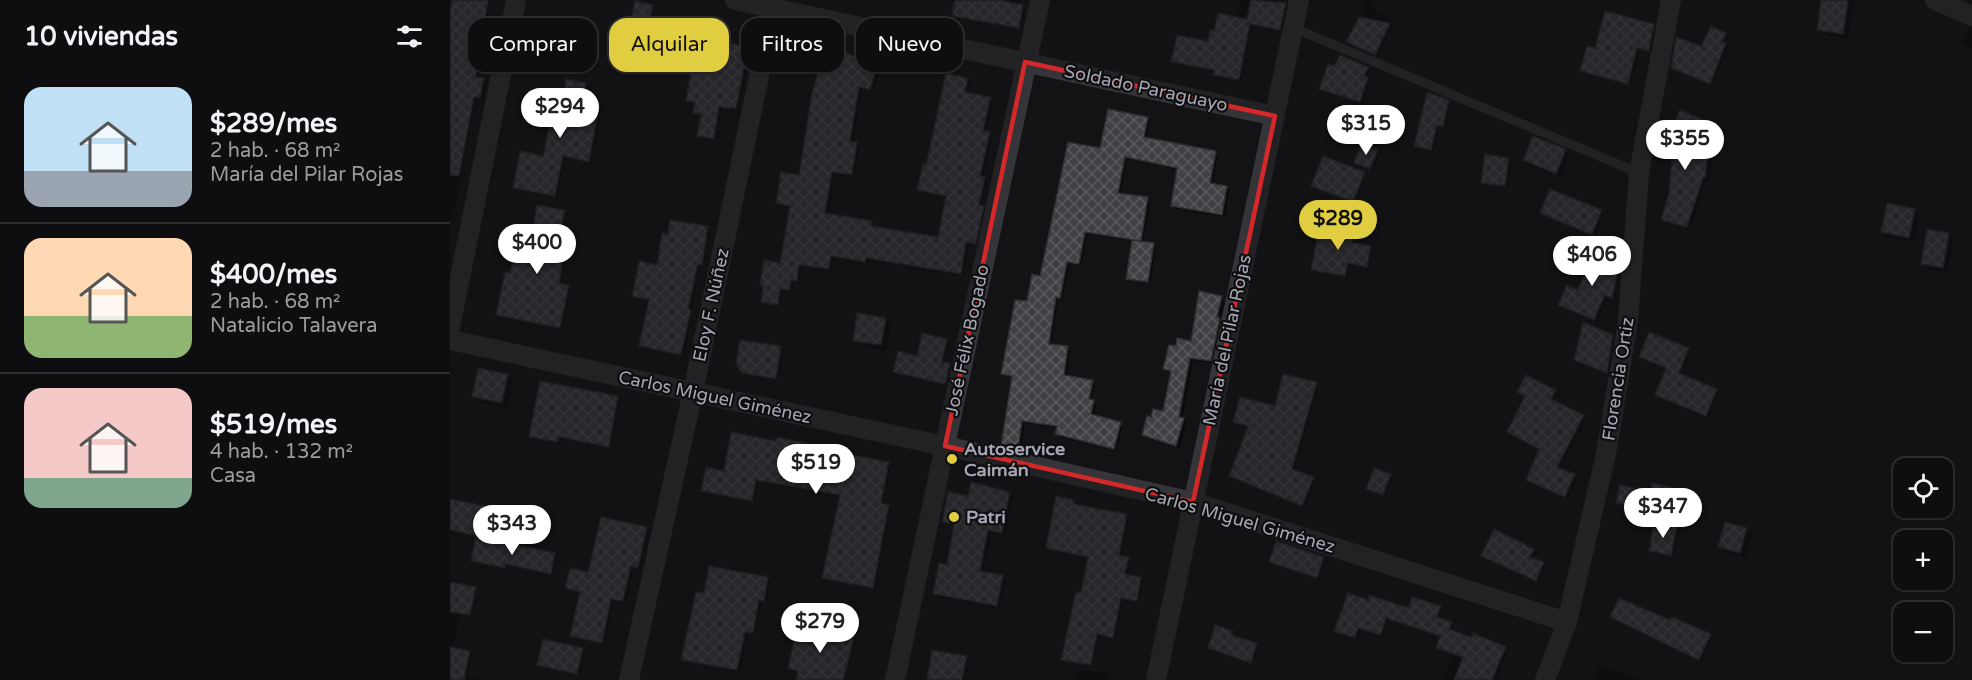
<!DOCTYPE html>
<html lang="es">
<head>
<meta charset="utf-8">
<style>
	:root { --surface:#0e0e10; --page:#171719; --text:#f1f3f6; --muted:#9b9c9f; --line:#2e2e30; --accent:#e0cd40 }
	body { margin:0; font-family:"Varela Round",sans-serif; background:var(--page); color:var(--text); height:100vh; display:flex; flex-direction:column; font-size:22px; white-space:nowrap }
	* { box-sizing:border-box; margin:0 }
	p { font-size:20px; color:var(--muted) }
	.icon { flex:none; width:33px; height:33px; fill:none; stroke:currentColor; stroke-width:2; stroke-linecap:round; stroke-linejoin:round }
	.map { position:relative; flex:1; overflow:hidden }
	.details { display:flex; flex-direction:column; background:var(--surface); width:450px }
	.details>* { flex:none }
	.hud { position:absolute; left:18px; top:18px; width:570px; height:54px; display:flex; gap:12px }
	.buttons { position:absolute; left:1443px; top:458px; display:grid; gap:12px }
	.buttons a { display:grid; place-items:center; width:60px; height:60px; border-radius:12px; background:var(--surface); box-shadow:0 2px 4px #0004,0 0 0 2px var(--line); font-size:30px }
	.price { position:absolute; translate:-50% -51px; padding:0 14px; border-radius:21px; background:#fff; color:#222; font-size:20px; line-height:39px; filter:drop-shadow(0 2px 3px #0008) }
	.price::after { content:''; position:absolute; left:50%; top:36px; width:18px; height:14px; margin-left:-9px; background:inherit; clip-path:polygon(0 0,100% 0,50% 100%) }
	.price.selected { background:var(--accent); color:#111 }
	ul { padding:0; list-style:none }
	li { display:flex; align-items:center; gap:18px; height:150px; padding:0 24px }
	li+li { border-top:2px solid var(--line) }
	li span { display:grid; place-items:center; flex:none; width:168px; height:120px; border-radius:18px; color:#555 }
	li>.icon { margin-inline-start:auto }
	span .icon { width:72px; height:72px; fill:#fffc; stroke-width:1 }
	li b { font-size:26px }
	h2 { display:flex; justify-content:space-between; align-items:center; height:72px; padding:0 24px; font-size:26px }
	.tag { padding:0 21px; border-radius:18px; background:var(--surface); box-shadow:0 2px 4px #0004,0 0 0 2px var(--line); font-size:21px; line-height:54px }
	.tag.selected { background:var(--accent); color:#111 }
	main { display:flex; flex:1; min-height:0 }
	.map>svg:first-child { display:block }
	.shadow { fill:#0007 }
	.building { fill:url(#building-cross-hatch); stroke:#2e2d30; stroke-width:1.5 }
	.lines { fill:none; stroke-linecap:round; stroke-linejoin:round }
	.service { stroke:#353539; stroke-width:9 }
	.minor { stroke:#353539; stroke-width:20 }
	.marked { fill:none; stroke:#d62828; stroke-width:4.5; stroke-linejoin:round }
	.poi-dot { fill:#e0cd40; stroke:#0f0e10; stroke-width:2 }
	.labels { text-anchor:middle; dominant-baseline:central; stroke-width:4.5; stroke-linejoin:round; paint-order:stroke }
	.street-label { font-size:18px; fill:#a6a7b4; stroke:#0f0e10 }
	.poi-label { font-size:18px; font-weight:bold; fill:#a6a7b4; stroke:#0f0e10; text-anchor:start }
</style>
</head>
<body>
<main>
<section class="details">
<h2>10 viviendas<svg class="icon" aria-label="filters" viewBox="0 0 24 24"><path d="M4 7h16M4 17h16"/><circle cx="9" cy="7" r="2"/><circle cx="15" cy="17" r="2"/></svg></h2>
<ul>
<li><span style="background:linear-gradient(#bfe0f5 70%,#9aa5b1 0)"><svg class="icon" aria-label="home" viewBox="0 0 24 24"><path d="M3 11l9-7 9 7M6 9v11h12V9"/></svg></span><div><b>$289/mes</b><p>2 hab. · 68 m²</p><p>María del Pilar Rojas</p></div></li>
<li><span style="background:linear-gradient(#ffd9b3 65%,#8fb573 0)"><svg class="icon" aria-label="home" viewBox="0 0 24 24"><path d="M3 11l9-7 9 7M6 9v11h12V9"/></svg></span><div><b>$400/mes</b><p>2 hab. · 68 m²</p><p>Natalicio Talavera</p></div></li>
<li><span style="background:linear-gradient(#f6c9c9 75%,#7fa58c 0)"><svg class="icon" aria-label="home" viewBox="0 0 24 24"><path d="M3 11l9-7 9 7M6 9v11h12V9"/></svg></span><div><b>$519/mes</b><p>4 hab. · 132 m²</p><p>Casa</p></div></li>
</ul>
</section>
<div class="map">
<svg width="1522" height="680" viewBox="0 0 1522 680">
	<defs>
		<pattern id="building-cross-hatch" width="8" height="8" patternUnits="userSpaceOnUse" patternTransform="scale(1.5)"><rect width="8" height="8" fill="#404045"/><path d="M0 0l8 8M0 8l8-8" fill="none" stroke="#59595d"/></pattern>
	</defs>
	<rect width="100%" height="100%" fill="#131315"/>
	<!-- shadow -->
	<path class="shadow" d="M4,0H41L28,79L36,82L33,100L26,98L4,214L0,213V18Z
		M506,0H570L569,5L575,9L572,29L506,18L504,15Z
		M790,0H826L838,6L833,32L802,26L791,82L767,77L765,72L723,62L759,43L766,33L787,19Z
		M908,0H926L922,9L945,21L927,56L898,42L916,4Z
		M1373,0H1404L1398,39L1374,35L1368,29Z
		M202,7L204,9L201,25L182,19Z
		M1203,25L1206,28L1202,52L1190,49L1180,85L1131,71L1146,50Z
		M1261,28L1278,37L1275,44L1278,47L1262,85L1222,68L1251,48Z
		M1518,29H1522V50L1512,43Z
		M297,48L299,51L288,111L272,108L266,141L251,138L249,136L252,116L245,113L246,104L238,101L244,59L228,54Z
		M377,49L431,67L423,92L412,89L403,143L409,146L404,178L384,174L378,215L421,223L424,228L489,238L497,198L469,189L477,167L518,80L521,82L518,94L543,102L536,132L542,136L533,178L537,182L531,207L536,210L528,246L519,244L513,276L419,260L418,264L384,258L382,271L352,267L349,283L344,282L342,292L333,291L330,307L313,302L315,288L311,285L332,265L341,208L328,203L351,176Z
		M885,68H918L920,70L917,78L920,81L912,104L871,88Z
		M135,85L138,87L135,100L152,106L141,164L115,158L107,198L67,190L65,188L94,158L103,114L94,110Z
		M998,102L1001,104L995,128L989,127L984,152L968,148L965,145Z
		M697,118L700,121L696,139L768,155L762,185L779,190L775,217L725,209L722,206L729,170L677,159L670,195L700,202L693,243L706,247L700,284L678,279L684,241L637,234L631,266L619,264L612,300L608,299L601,345L620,350L617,377L644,384L641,401L646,404L643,417L673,426L666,451L610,437L607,434L608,428L575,423L570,452L556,449L553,446L564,377L552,373L578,303L651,150Z
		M1253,121L1257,125L1244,154L1257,156L1261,159L1259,182L1256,181L1240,230L1217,223L1213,220L1221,194Z
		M1115,151L1120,156L1112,178L1080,166L1075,160Z
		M927,152L930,154L923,171L906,163Z
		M1058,159L1061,162L1058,188L1032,182Z
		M914,173L916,175L905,203L863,186Z
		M1464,210L1470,216L1464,242L1438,237L1432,231Z
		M1151,211L1153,214L1145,236L1092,213Z
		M114,212L116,214L109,256L116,260L111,285L121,289L112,329L50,317L48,314L61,275Z
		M258,228L260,230L254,267L250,266L234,357L193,348L190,346L200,301L184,296L208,267L219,236Z
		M904,231L906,234L904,244L923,250L919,268L900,265L898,278L863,269Z
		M1498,234L1504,240L1498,273L1478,269L1472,263Z
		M1169,262L1172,265L1165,299L1158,296L1147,322L1110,305Z
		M771,298L774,301L764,363L743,360L732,419L737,423L729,448L697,438L693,434L714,413L722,373L715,369L727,348L742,343Z
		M435,319L441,325L437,350L410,346L404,340Z
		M1163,336L1165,339L1159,375L1126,359Z
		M496,340L499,342L494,364L501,367L497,385L445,371Z
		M331,348L333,350L328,380L296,375L293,372Z
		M1238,350L1241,352L1231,376L1269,393L1258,418L1209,397L1207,395L1218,369L1190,356Z
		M57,375L63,381L57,408L30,403L24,397Z
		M866,383L868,386L844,471L865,481L855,507L783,478L781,476L799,427L785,422L826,407Z
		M1105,391L1107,394L1103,401L1136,419L1109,469L1127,478L1118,499L1078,480L1091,449L1076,397L1069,392Z
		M168,398L170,400L161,448L111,439L110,444L81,436Z
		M327,443L356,444L441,466L433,505L441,509L425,589L373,578L392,497L308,482L304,502L253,490L275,472Z
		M940,476L942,478L935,497L918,489Z
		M1224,489L1227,492L1222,520L1200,516L1198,510L1168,502Z
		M559,494L563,497L555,536L541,533L533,573L553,576L556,580L550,609L488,597L485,593L498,566L505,526L494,521L520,498Z
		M0,500L43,511L37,540L104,554L107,557L103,575L58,566L57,570L25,563L23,561L27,537L0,532Z
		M623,501L626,506L679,518L671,557L681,561L678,576L693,581L689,603L673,600L665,639L649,636L643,667L613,659L632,594L639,558L598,548Z
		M1226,527L1229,530L1223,557L1203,554L1200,551Z
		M196,529L199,531L190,569L184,568L175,603L164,600L154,645L124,638L122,636L132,593L117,588Z
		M1296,529L1302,535L1296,558L1275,553L1270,547Z
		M1083,550L1086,553L1082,559L1095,566L1088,582L1032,556Z
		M873,558L876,560L869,580L821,562Z
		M318,579L320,581L316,602L312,601L305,635L297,633L290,672L233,659L255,595Z
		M0,583L27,591L22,617L10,615L3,649L19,652L21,655L18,675L35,680H0Z
		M919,602L960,610L990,607L993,610L990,619L1004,626L1002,632L1058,651L1046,680H992L1002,655L1007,657L1008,654L987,648L991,637L939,620L933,637L911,630L908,640L885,631Z
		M1221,622L1262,638L1252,661L1212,642Z
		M782,632L783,637L809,647L803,664L759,648Z
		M403,639L406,642L393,680H345L347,672L339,668Z
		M132,649L134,652L129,675L89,664Z
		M516,657L518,660L515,680H478Z
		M1148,665L1191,680H1143Z
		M626,669L657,674L659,680H624Z"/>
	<!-- building -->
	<path class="building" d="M2,0H38L26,77L34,78L30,98L24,97L9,176L0,175V11Z
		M505,0H549L573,5L569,28L502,16Z
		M801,0L836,3L830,30L800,24L789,80L763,75L764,70L721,62L727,35L758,41L760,30L764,31L768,13L797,19Z
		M1371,0H1398L1393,34L1367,30Z
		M185,1L203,5L199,23L181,20Z
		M1155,11L1204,24L1199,51L1187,48L1178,84L1130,71L1137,46L1145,48Z
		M909,17L940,23L925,55L896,42Z
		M1261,26L1276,33L1272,42L1276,43L1260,84L1221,68L1226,37L1251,46Z
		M231,32L298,47L286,109L269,107L264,139L247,136L251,114L243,113L245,102L236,101L243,58L226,54Z
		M376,47L428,63L420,90L409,87L400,141L407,142L402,175L382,172L375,213L422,221L421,226L488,237L496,196L467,190L473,164L476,165L496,73L518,78L515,92L541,97L533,130L540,132L530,176L535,177L529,205L534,206L526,244L516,242L511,274L416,258L415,262L381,256L379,269L349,265L347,281L341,280L340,290L330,289L328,305L311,302L313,286L310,285L314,260L330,263L340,206L326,203L331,172L349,175L362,93Z
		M890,55L919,67L914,76L918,77L910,102L869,89L878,64L884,66Z
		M116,79L136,83L133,98L150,102L139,162L113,156L105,196L63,188L70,151L93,156L102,113L93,111L97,90L113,94Z
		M977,92L999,100L993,127L987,125L981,150L964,146Z
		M658,109L698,117L694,137L766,151L760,183L777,186L772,215L721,206L727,168L675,157L668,193L698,197L691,241L635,232L629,264L617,262L610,298L606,297L599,344L618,346L614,375L643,380L639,399L644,400L641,414L671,422L664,449L605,434L607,426L572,421L568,450L551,446L562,376L551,374L565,300L577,301L582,274L590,276L618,142L650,148Z
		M1230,110L1254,120L1240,152L1258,154L1255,178H1253L1237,227L1211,220L1219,194L1225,122Z
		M1083,136L1116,149L1106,174L1073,160Z
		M911,144L928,150L920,169L904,163Z
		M1035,154L1059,158L1055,186L1031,183Z
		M873,156L915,172L903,202L861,186Z
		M1100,189L1152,210L1142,235L1090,213Z
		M1437,203L1465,209L1459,238L1431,232Z
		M87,205L115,210L106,254L114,256L109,283L119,285L110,328L46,315L55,272L60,273L66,246L79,249Z
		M220,220L258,226L252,265L248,264L238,309L241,310L231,355L189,346L199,300L182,296L189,261L207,265L212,233L218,234Z
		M870,223L904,230L902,242L921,246L917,267L898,263L895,276L861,270Z
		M1477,229L1499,233L1493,268L1471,264Z
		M682,240L704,243L698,282L676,279Z
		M1144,251L1170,261L1162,298L1155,295L1144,320L1108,305L1117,285L1128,290Z
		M749,291L772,296L767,317L770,318L761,361L740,358L729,417L734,418L726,446L692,435L697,416L701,417L703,409L713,411L721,371L713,369L719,345L726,346L727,338L741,341Z
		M407,313L436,318L431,345L403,341Z
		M1133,322L1163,335L1157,373L1124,360Z
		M1199,332L1239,348L1229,373L1267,389L1256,416L1205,395L1216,368L1189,357Z
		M472,333L497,339L492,362L500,363L495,384L443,372L448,351L467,356Z
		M290,340L331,346L326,379L292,373L286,365Z
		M28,368L58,374L52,403L22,397Z
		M833,374L867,382L842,469L864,477L852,506L779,476L798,426L783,422L790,397L825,406Z
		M1076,375L1106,390L1101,399L1134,415L1107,467L1125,474L1115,497L1076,480L1089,449L1057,432L1075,396L1067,392Z
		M90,381L168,396L159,447L109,437L108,442L79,437Z
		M281,432L326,441V437L357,443L356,446L439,462L431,503L439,505L423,588L372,578L390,495L306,480L302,501L251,491L256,467L274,471Z
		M924,468L941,474L933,495L916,489Z
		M521,482L560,492L552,533L538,530L530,571L553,575L547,606L483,594L489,563L497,565L504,524L492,522L498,492L518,496Z
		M1202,483L1225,488L1220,518L1196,514L1197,509L1166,503L1170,485L1200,491Z
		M606,496L624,500L623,504L677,514L669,555L679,557L675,574L691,577L687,601L671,598L663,638L647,634L641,665L611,660L626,592L631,593L638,557L596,548Z
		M0,499L41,507L35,538L0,530Z
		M151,517L197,527L188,568L181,566L173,601L161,599L152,643L120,636L130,592L115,588L120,568L138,572Z
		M1204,522L1227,526L1221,556L1199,551Z
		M1275,522L1297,528L1290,553L1268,547Z
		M1044,529L1084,549L1080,557L1094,562L1086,581L1031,556Z
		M26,536L105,553L101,574L56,564L55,568L21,561Z
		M826,541L874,557L867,578L819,562Z
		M259,566L318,577L314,601L309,600L303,633L295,632L287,670L231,660L246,592L254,593Z
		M0,582L26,587L20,615L0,612Z
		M898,593L918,600L919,595L959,608L962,597L991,606L987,617L1002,622L999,629L1022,637L1023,633L1056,647L1042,680H1004L1013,657L986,648L990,636L936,618L931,635L908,628L905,638L884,631Z
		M1169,598L1220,620L1222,617L1261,634L1249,660L1160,617Z
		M348,623L404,638L393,680H346L348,671L338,668Z
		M765,625L783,631L781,635L807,643L801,663L758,648Z
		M93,639L133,648L127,674L87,665Z
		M0,647L20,651L14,680H0Z
		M482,650L517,656L512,680H477Z"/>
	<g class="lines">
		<!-- service -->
		<path class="service" d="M844,28L1189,173"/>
		<!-- minor -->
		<path class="minor" d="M285,0L825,116
			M1485,0L1522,16
			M0,327L66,0
			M0,340L495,446L743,502L1117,622
			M179,680L243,392L325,0
			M445,680L590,0
			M706,680L849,0
			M1095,680L1117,622L1156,454L1178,321L1189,173L1221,0"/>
	</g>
	<!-- marked area -->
	<path d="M0 0H1522V680H0ZM575,62L825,116L743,502L495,446Z" fill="#131315" fill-opacity=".55" fill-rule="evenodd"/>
	<path class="marked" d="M575,62L825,116L743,502L495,446Z"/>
	<!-- markers -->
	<g class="poi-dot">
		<circle cx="502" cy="459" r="6"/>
		<circle cx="504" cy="517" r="6"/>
	</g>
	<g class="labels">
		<!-- street labels -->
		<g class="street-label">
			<text transform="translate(696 88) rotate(12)">Soldado Paraguayo</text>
			<text transform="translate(261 305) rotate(-78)">Eloy F. Núñez</text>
			<text transform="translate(517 340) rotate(-78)">José Félix Bogado</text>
			<text transform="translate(777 340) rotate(-78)">María del Pilar Rojas</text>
			<text transform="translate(1168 379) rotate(-81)">Florencia Ortiz</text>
			<text transform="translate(265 397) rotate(12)">Carlos Miguel Giménez</text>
			<text transform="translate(790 520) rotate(16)">Carlos Miguel Giménez</text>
		</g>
		<!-- poi labels -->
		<g class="poi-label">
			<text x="514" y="449">Autoservice<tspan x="514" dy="21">Caimán</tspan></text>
			<text x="516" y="517">Patri</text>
		</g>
	</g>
</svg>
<div class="buttons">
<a><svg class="icon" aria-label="locate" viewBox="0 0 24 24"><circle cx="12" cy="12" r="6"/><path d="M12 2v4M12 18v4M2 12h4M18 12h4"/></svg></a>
<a>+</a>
<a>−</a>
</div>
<b class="price" style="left:110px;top:139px">$294</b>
<b class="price" style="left:916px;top:156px">$315</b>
<b class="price" style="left:1235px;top:171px">$355</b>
<b class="price selected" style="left:888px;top:251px">$289</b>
<b class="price" style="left:87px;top:275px">$400</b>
<b class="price" style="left:1142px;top:287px">$406</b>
<b class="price" style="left:366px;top:495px">$519</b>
<b class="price" style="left:1213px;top:539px">$347</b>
<b class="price" style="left:62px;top:556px">$343</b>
<b class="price" style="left:370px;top:654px">$279</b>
<div class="hud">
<a class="tag">Comprar</a>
<a class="tag selected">Alquilar</a>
<a class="tag">Filtros</a>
<a class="tag">Nuevo</a>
</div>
</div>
</main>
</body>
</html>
